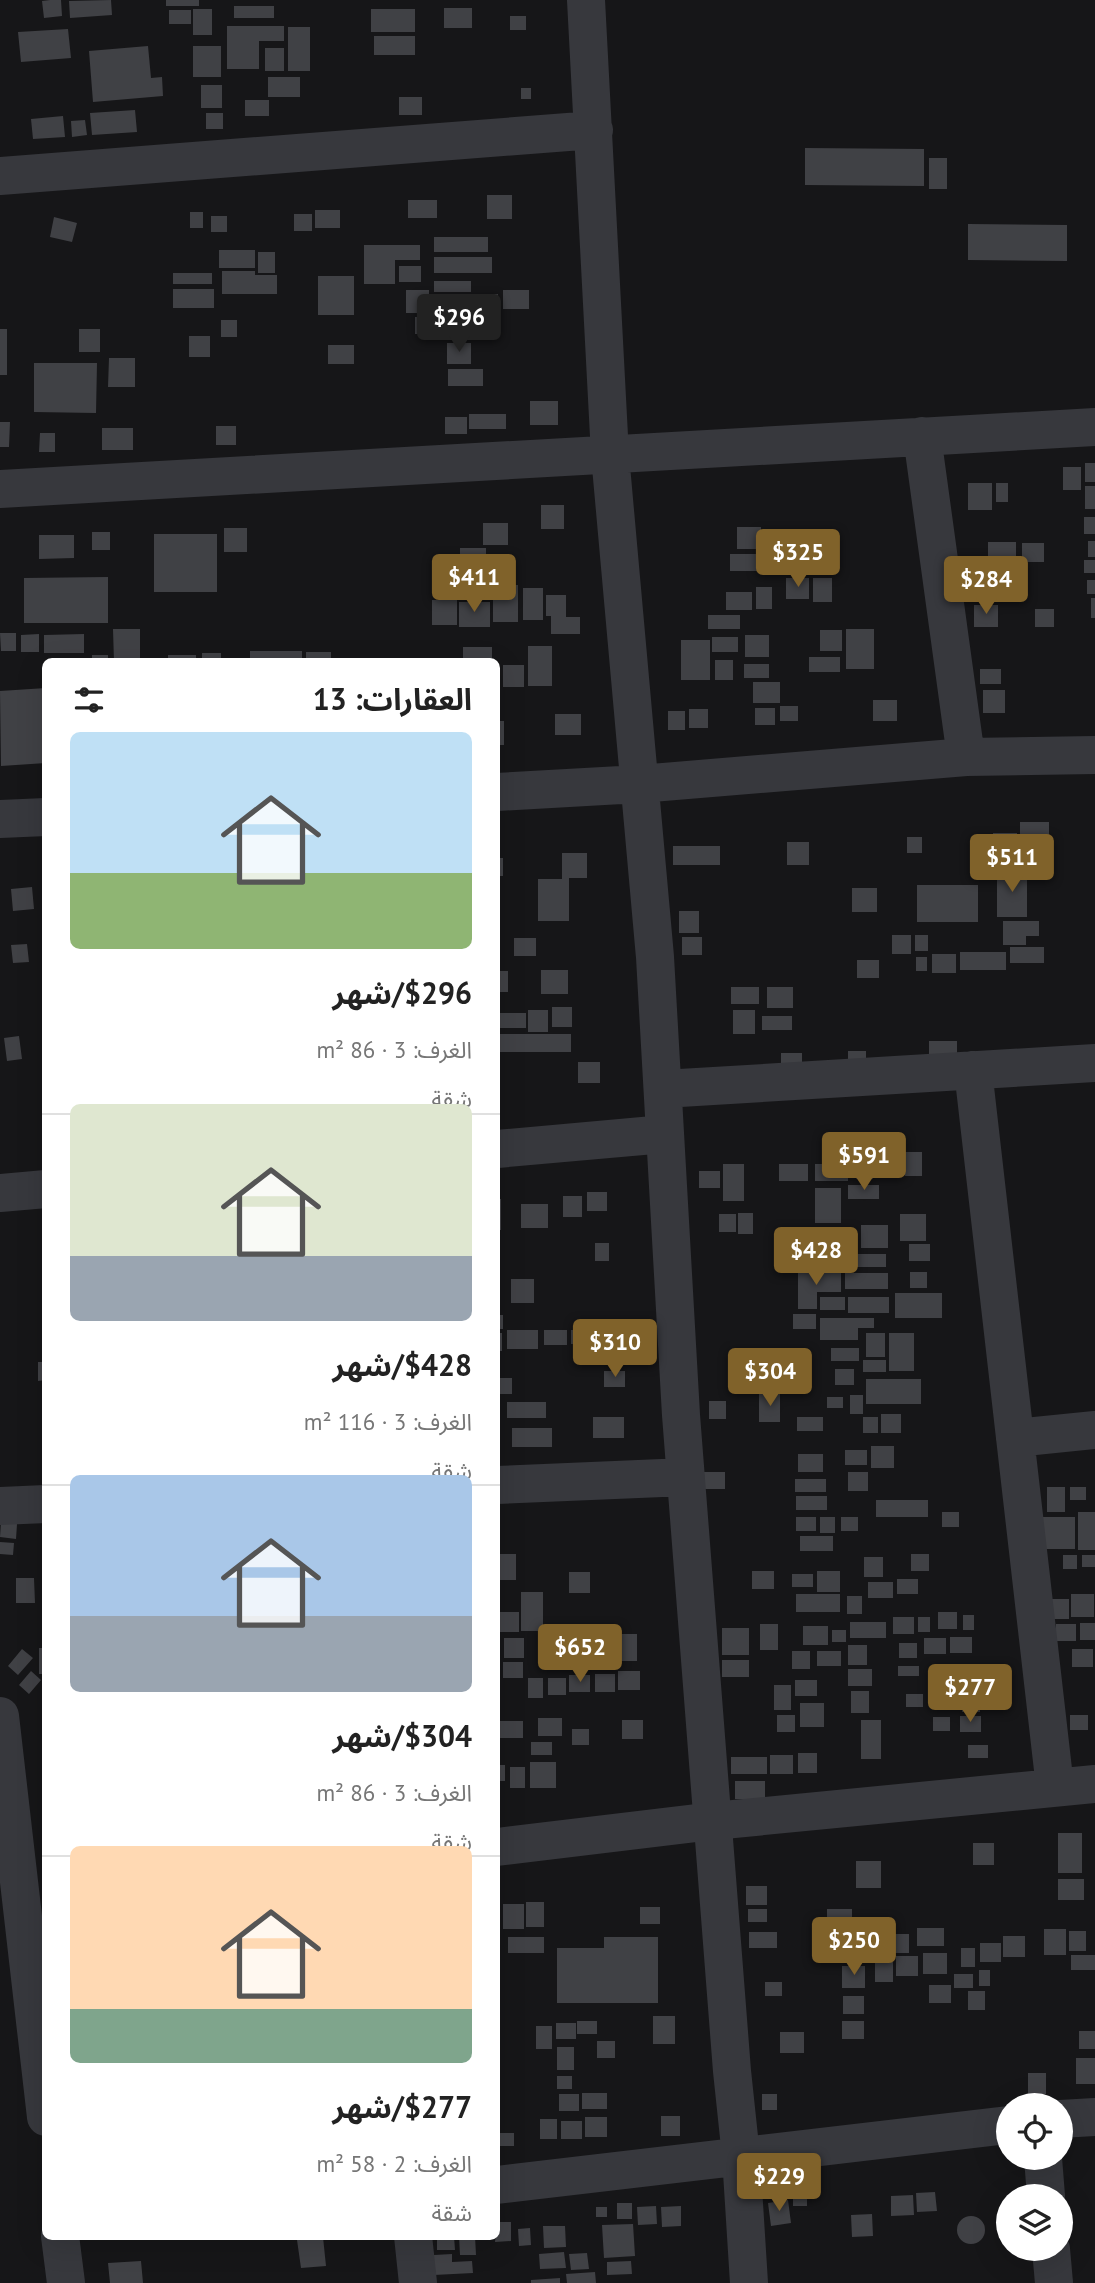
<!DOCTYPE html>
<html lang="ar">
<head>
<meta charset="utf-8">
<style>
	:root { --surface:#fff; --page:#f2f2f2; --text:#222; --muted:#767676; --line:#e0e0e0; --accent:#80622a }
	body { margin:0; font-family:"PT Sans","Noto Sans Arabic",sans-serif; background:var(--page); color:var(--text); direction:rtl; height:100vh; display:flex; flex-direction:column; font-size:26px; white-space:nowrap }
	* { box-sizing:border-box; margin:0 }
	p { font-size:23px; color:var(--muted) }
	.icon { flex:none; width:38px; height:38px; fill:none; stroke:currentColor; stroke-width:2; stroke-linecap:round; stroke-linejoin:round }
	.map { position:relative; flex:1; overflow:hidden; direction:ltr }
	.drawer { position:absolute; left:42px; top:658px; width:458px; height:1582px; display:flex; flex-direction:column; background:var(--surface); border-radius:10px; box-shadow:0 7px 28px #0002; direction:rtl }
	.drawer>* { flex:none }
	.tools { position:absolute; left:996px; top:2093px; display:grid; gap:14px }
	.tools a { display:grid; place-items:center; width:77px; height:77px; border-radius:50%; background:var(--surface); box-shadow:0 7px 28px #0002; font-size:35px }
	.price { position:absolute; translate:-50% -60px; padding:0 16px; border-radius:7px; background:var(--accent); color:#fff; font-size:23px; line-height:46px; filter:drop-shadow(0 2px 4px #0008) }
	.price::after { content:''; position:absolute; left:50%; top:42px; width:21px; height:16px; margin-left:-10px; background:inherit; clip-path:polygon(0 0,100% 0,50% 100%) }
	.price.active { background:#222; color:#fff }
	ul { padding:0; list-style:none }
	li { display:grid; align-content:center; gap:14px; height:371px; padding:0 28px }
	li+li { border-top:2px solid var(--line) }
	li span { display:grid; place-items:center; height:217px; border-radius:10px; color:#555 }
	li>.icon { margin-inline-start:auto }
	span .icon { width:126px; height:126px; fill:#fffc; stroke-width:1 }
	li b { font-size:30px }
	h2 { display:flex; justify-content:space-between; align-items:center; height:84px; padding:0 28px; font-size:30px }
	.map>svg:first-child { display:block }
	.building { fill:#404145 }
	.lines { fill:none; stroke-linecap:round; stroke-linejoin:round }
	.minor { stroke:#37383d; stroke-width:38 }
</style>
</head>
<body>
<div class="map">
<svg width="1095" height="2283" viewBox="0 0 1095 2283">
	<rect width="100%" height="100%" fill="#161618"/>
	<!-- building -->
	<path class="building" d="M50,0H61L62,16L44,18L42,1Z
		M111,0L112,15L70,18L69,1Z
		M166,0H199V6H166Z
		M234,6H274V18H234Z
		M444,8H472V28H444Z
		M193,9H212V35H193Z
		M371,9H415V32H371Z
		M169,10H191V24H169Z
		M510,16H526V30H510Z
		M227,26H284V41H259V69H227Z
		M288,27H310V71H288Z
		M68,29L71,58L21,62L18,32Z
		M374,36H415V55H374Z
		M148,46L151,78L162,77L163,96L93,102L89,51Z
		M193,46H221V77H193Z
		M265,48H284V71H265Z
		M268,77H300V97H268Z
		M201,85H222V108H201Z
		M521,88H531V99H521Z
		M399,97H422V115H399Z
		M245,100H269V116H245Z
		M135,110L137,132L92,135L90,113Z
		M206,113H223V129H206Z
		M63,116L65,137L33,139L31,119Z
		M85,120L87,135L72,137L71,121Z
		M805,148L924,149V186L805,185Z
		M929,158H947V189H929Z
		M487,195H512V219H487Z
		M408,200H437V218H408Z
		M315,210H340V228H315Z
		M190,212H203V228H190Z
		M294,214H312V231H294Z
		M211,216H227V232H211Z
		M54,217L77,223L72,242L50,237Z
		M968,224L1067,225V261L968,260Z
		M434,237H488V252H434Z
		M364,245H420V260H395V284H364Z
		M219,250H255V268H219Z
		M258,252H275V273H258Z
		M434,257H492V273H434Z
		M399,266H421V282H399Z
		M222,271H255V275H277V294H222Z
		M173,273H212V284H173Z
		M318,276H354V315H318Z
		M434,281H471V292H434Z
		M173,289H214V308H173Z
		M406,290H429V313H406Z
		M503,290H529V309H503Z
		M476,294H498V310H476Z
		M437,298H458V312H437Z
		M415,317H432V334H415Z
		M436,318H470V335H436Z
		M221,320H237V337H221Z
		M0,329H7V375H0Z
		M79,329H100V352H79Z
		M189,336H210V357H189Z
		M447,343H471V364H447Z
		M328,345H354V364H328Z
		M109,358H135V387H108Z
		M34,363H97L96,413L34,412Z
		M448,369H483V386H448Z
		M530,401H558V425H530Z
		M469,414H506V429H469Z
		M445,417H467V434H445Z
		M0,422H10L9,447H0Z
		M216,426H236V445H216Z
		M102,428H133V450H102Z
		M40,433H55V452H39Z
		M1085,463H1095V482H1085Z
		M1063,467H1081V490H1063Z
		M968,483H992V510H968Z
		M996,483H1008V502H996Z
		M1085,486H1095V509H1085Z
		M541,505H564V529H541Z
		M1084,517H1095V534H1084Z
		M483,523H508V545H483Z
		M737,527H761V549H737Z
		M224,528H247V552H224Z
		M92,532H110V550H92Z
		M154,534H217V592H154Z
		M39,535H74V558L39,559Z
		M1088,541H1095V557H1088Z
		M988,542H1016V561H988Z
		M1022,543H1044V562H1022Z
		M460,548H486V564H460Z
		M730,554H764V571H730Z
		M769,558H789V574H769Z
		M1084,560H1095V573H1084Z
		M970,564H983V581H970Z
		M988,565H1015V589H988Z
		M464,570H486V591H464Z
		M108,577V623H24V578Z
		M786,578H809V599H786Z
		M813,578H832V602H813Z
		M1087,580H1095V594H1087Z
		M493,585H518V622H493Z
		M756,587H772V609H756Z
		M523,588H543V620H523Z
		M726,592H752V610H726Z
		M546,595H566V617H580V634H551V616H546Z
		M1091,598H1095V618H1091Z
		M432,600H457V625H432Z
		M459,602H490V627H459Z
		M974,605H998V627H974Z
		M1035,609H1054V627H1035Z
		M708,615H740V629H708Z
		M113,629H140V662H114Z
		M846,629H874V669H846Z
		M820,630H842V651H820Z
		M0,633H16V651H1Z
		M39,634V652H21V635Z
		M84,634V653H44V635Z
		M745,635H769V657H745Z
		M712,637H738V652H712Z
		M681,640H710V680H681Z
		M528,646H552V686H528Z
		M463,647H492V662H463Z
		M250,651H302V662H250Z
		M306,652H331V662H306Z
		M202,653H221V662H202Z
		M92,655H108V662H92Z
		M168,655H196V662H168Z
		M809,657H840V672H809Z
		M715,660H733V680H715Z
		M744,664H769V678H744Z
		M503,665H524V687H503Z
		M980,669H1001V684H980Z
		M753,682H780V703H753Z
		M46,688V763L1,766L0,691Z
		M983,690H1005V713H983Z
		M873,700H897V721H873Z
		M780,706H798V721H780Z
		M755,708H775V725H755Z
		M689,709H708V728H689Z
		M668,711H685V730H668Z
		M555,714H581V735H555Z
		M497,721H504V745H497Z
		M1020,822H1049V845H1020Z
		M993,833H1017V865H993Z
		M907,837H922V853H907Z
		M787,842H809V865H787Z
		M673,846H720V865H673Z
		M562,853H587V878H569V921H538V879H562Z
		M497,858H503V876H497Z
		M997,870H1027V917H997Z
		M917,885H978V922H917Z
		M32,887L34,909L13,911L11,889Z
		M852,888H877V912H852Z
		M679,911H699V933H679Z
		M1003,921H1039V936H1026V945H1003Z
		M892,935H911V954H892Z
		M915,935H928V951H915Z
		M682,937H702V955H682Z
		M514,938H536V956H514Z
		M27,944L29,962L13,963L11,945Z
		M1010,947H1044V963H1010Z
		M960,952H1006V970H960Z
		M932,954H956V973H932Z
		M916,957H927V971H916Z
		M857,960H879V978H857Z
		M541,970H568V994H541Z
		M497,971H508V992H497Z
		M731,987H759V1004H731Z
		M767,987H793V1008H767Z
		M552,1007H572V1027H552Z
		M528,1010H548V1032H528Z
		M733,1010H755V1034H733Z
		M498,1013H526V1028H498Z
		M762,1016H792V1030H762Z
		M498,1034H571V1052H498Z
		M19,1036L22,1059L7,1061L4,1038Z
		M929,1041H957V1063H929Z
		M848,1051H866V1068H848Z
		M781,1053H802V1072H781Z
		M578,1062H600V1083H578Z
		M905,1152H922V1176H905Z
		M856,1162H873V1179H856Z
		M723,1164H744V1201H723Z
		M779,1164H808V1181H779Z
		M815,1164H848V1181H815Z
		M699,1171H720V1188H699Z
		M848,1185H879V1199H848Z
		M815,1188H841V1223H815Z
		M587,1192H607V1211H587Z
		M563,1196H582V1217H563Z
		M497,1199H501V1230H497Z
		M521,1204H548V1228H521Z
		M738,1213H753V1234H738Z
		M719,1214H736V1232H719Z
		M900,1214H926V1241H900Z
		M861,1225H888V1248H861Z
		M822,1229H855V1244H822Z
		M595,1243H609V1261H595Z
		M909,1244H930V1261H909Z
		M785,1251H812V1265H785Z
		M826,1251H850V1269H826Z
		M853,1254H886V1267H853Z
		M798,1272H841V1292H817V1309H798Z
		M910,1272H927V1288H910Z
		M845,1273H888V1289H845Z
		M511,1279H534V1303H511Z
		M895,1293H942V1318H895Z
		M820,1297H845V1310H820Z
		M848,1297H889V1313H848Z
		M793,1314H816V1329H793Z
		M497,1315H503V1329H497Z
		M820,1318H874V1328H858V1340H820Z
		M594,1329H618V1344H594Z
		M507,1330H538V1349H507Z
		M544,1330H567V1345H544Z
		M571,1330H592V1344H571Z
		M497,1333H502V1351H497Z
		M866,1333H885V1357H866Z
		M889,1333H914V1371H889Z
		M831,1348H859V1361H831Z
		M863,1360H886V1372H863Z
		M38,1362H46V1380L38,1381Z
		M835,1369H854V1385H835Z
		M604,1371H625V1387H604Z
		M497,1378H512V1394H497Z
		M866,1379H921V1404H866Z
		M759,1394H780V1422H759Z
		M850,1395H863V1414H850Z
		M827,1397H843V1408H827Z
		M709,1401H726V1419H709Z
		M507,1402H546V1418H507Z
		M881,1414H901V1433H881Z
		M593,1417H624V1438H593Z
		M797,1417H823V1431H797Z
		M863,1417H878V1433H863Z
		M512,1428H552V1447H512Z
		M871,1446H894V1468H871Z
		M845,1450H867V1465H845Z
		M798,1454H823V1472H798Z
		M703,1472H725V1489H703Z
		M848,1472H868V1491H848Z
		M795,1479H826V1492H795Z
		M1047,1487H1065V1512H1047Z
		M1070,1487H1086V1500H1070Z
		M796,1496H827V1510H796Z
		M876,1500H928V1517H876Z
		M942,1512H959V1527H942Z
		M1078,1512H1095V1550H1078Z
		M796,1517H816V1531H796Z
		M820,1517H835V1533H820Z
		M841,1517H858V1531H841Z
		M1040,1517H1075V1549H1040Z
		M1,1522L17,1524L16,1539L0,1537Z
		M800,1536H833V1551H800Z
		M0,1542L14,1543L13,1555L0,1554Z
		M497,1554H516V1580H497Z
		M911,1554H929V1571H911Z
		M1063,1555H1077V1569H1063Z
		M1082,1555H1095V1567H1082Z
		M864,1557H883V1577H864Z
		M752,1571H774V1589H752Z
		M817,1571H840V1592H817Z
		M569,1572H590V1593H569Z
		M792,1574H813V1587H792Z
		M16,1578H34L35,1603H16Z
		M897,1579H918V1594H897Z
		M868,1582H893V1598H868Z
		M521,1592H543V1631H521Z
		M796,1594H840V1612H796Z
		M1071,1594H1094V1617H1071Z
		M847,1596H862V1614H847Z
		M1051,1599H1069V1619H1051Z
		M497,1612H519V1632H497Z
		M938,1612H957V1629H938Z
		M963,1615H974V1630H963Z
		M893,1617H914V1634H893Z
		M918,1617H930V1632H918Z
		M850,1622H886V1638H850Z
		M1080,1623H1095V1640H1080Z
		M760,1624H778V1650H760Z
		M1056,1624H1076V1641H1056Z
		M803,1626H828V1645H803Z
		M722,1628H749V1655H722Z
		M832,1630H846V1642H832Z
		M616,1634H637V1661H616Z
		M950,1637H972V1653H950Z
		M504,1638H524V1658H504Z
		M924,1638H946V1654H924Z
		M899,1643H917V1658H899Z
		M848,1645H867V1665H848Z
		M39,1648H46V1674H39Z
		M22,1649L33,1658L18,1675L8,1666Z
		M1072,1649H1093V1667H1072Z
		M792,1651H810V1669H792Z
		M817,1651H841V1666H817Z
		M722,1660H749V1677H722Z
		M503,1662H523V1678H503Z
		M943,1665H970V1680H943Z
		M898,1666H919V1676H898Z
		M848,1669H872V1686H848Z
		M31,1671L41,1680L29,1694L19,1685Z
		M618,1671H640V1690H618Z
		M595,1674H615V1692H595Z
		M569,1675H590V1692H569Z
		M528,1678H543V1698H528Z
		M548,1678H566V1695H548Z
		M795,1680H817V1696H795Z
		M774,1685H791V1710H774Z
		M851,1691H869V1713H851Z
		M962,1692H980V1712H962Z
		M906,1694H923V1707H906Z
		M800,1703H824V1727H800Z
		M777,1715H795V1732H777Z
		M1070,1715H1088V1730H1070Z
		M960,1716H981V1732H960Z
		M933,1717H950V1731H933Z
		M538,1718H562V1736H538Z
		M622,1720H643V1739H622Z
		M861,1720H881V1759H861Z
		M497,1721H523V1738H497Z
		M572,1729H589V1745H572Z
		M531,1742H552V1755H531Z
		M968,1745H988V1758H968Z
		M798,1753H817V1773H798Z
		M770,1755H793V1774H770Z
		M731,1757H767V1774H731Z
		M530,1762H556V1788H530Z
		M497,1765H505V1781H497Z
		M510,1767H525V1788H510Z
		M735,1781H765V1799H735Z
		M1058,1833H1082V1873H1058Z
		M973,1843H994V1865H973Z
		M856,1861H881V1888H856Z
		M1058,1879H1084V1900H1058Z
		M746,1886H767V1905H746Z
		M526,1902H544V1927H526Z
		M503,1904H524V1929H503Z
		M640,1907H660V1924H640Z
		M748,1909H767V1922H748Z
		M827,1909H852V1929H827Z
		M917,1928H944V1946H917Z
		M1044,1929H1066V1955H1044Z
		M1069,1931H1086V1951H1069Z
		M749,1932H777V1948H749Z
		M890,1934H909V1953H890Z
		M1003,1936H1025V1957H1003Z
		M508,1937H544V1953H508Z
		M604,1937H658V2003H557V1948H604Z
		M980,1943H1001V1962H980Z
		M961,1948H975V1967H961Z
		M923,1953H947V1974H923Z
		M1071,1955H1095V1970H1071Z
		M896,1956H918V1976H896Z
		M875,1962H893V1982H875Z
		M842,1966H865V1988H842Z
		M979,1970H990V1986H979Z
		M954,1974H973V1988H954Z
		M765,1982H782V1996H765Z
		M929,1985H951V2003H929Z
		M968,1991H985V2010H968Z
		M843,1996H864V2014H843Z
		M653,2016H675V2044H653Z
		M577,2021H597V2034H577Z
		M842,2021H864V2039H842Z
		M556,2023H576V2039H556Z
		M536,2026H552V2049H536Z
		M1079,2031H1095V2049H1079Z
		M780,2032H804V2053H780Z
		M597,2041H615V2058H597Z
		M557,2047H574V2070H557Z
		M1076,2058H1095V2084H1076Z
		M1028,2073H1046V2094H1028Z
		M557,2076H572V2089H557Z
		M582,2093H607V2109H582Z
		M559,2094H579V2111H559Z
		M762,2094H777V2110H762Z
		M661,2116H680V2136H661Z
		M585,2117H607V2137H585Z
		M540,2119H557V2139H540Z
		M561,2121H582V2139H561Z
		M498,2133H514V2146H498Z
		M935,2192L937,2211L917,2212L916,2193Z
		M793,2194H807V2206H793Z
		M913,2195L914,2215L891,2216V2196Z
		M788,2200L791,2223L771,2226L768,2203Z
		M617,2203H632V2219H617Z
		M656,2206L657,2224L638,2225L637,2207Z
		M681,2206V2226L662,2227L661,2207Z
		M596,2207H607V2217H596Z
		M872,2214L873,2236L852,2237L851,2215Z
		M957 2230a14 14 0 1 1 28 0a14 14 0 1 1-28 0Z
		M497,2222H511V2241L495,2242Z
		M633,2224L635,2256L604,2258L602,2225Z
		M543,2226H565L566,2247L544,2248Z
		M530,2228L531,2245L519,2246L518,2229Z
		M437,2236H454L455,2250H437Z
		M459,2236H475L476,2255H460Z
		M323,2237L326,2266L301,2268L297,2240Z
		M564,2252L566,2268L540,2269L539,2254Z
		M587,2253L589,2269L571,2270L569,2254Z
		M452,2254V2262L472,2261L473,2273L434,2275V2255Z
		M141,2261L143,2283H110L108,2263Z
		M631,2261L632,2274L607,2275V2262Z
		M595,2272L596,2283H567L566,2274Z
		M560,2278V2283H531V2280Z"/>
	<g class="lines">
		<!-- minor -->
		<path class="minor" d="M586,0L610,455L655,957L681,1415L732,2071L741,2156L749,2283
			M0,176L594,130
			M922,436L966,757
			M0,489L1095,427
			M497,792L639,784L966,757L1095,755
			M0,819L46,817
			M973,1070L1055,1787
			M663,1089L1095,1063
			M497,1149L665,1134
			M0,1193L46,1189
			M1015,1438L1095,1430
			M497,1485L686,1477
			M0,1506L46,1504
			M0,1716L46,2117
			M497,1847L713,1821L1095,1784
			M1060,2119L1095,2117
			M1043,2158L1046,2196
			M497,2185L1008,2125
			M60,2236L66,2283
			M413,2236L418,2283
			M1051,2249L1054,2283"/>
	</g>
</svg>
<div class="tools">
<a><svg class="icon" aria-label="locate" viewBox="0 0 24 24"><circle cx="12" cy="12" r="6"/><path d="M12 2v4M12 18v4M2 12h4M18 12h4"/></svg></a>
<a><svg class="icon" aria-label="layers" viewBox="0 0 24 24"><path d="M12 4l9 5-9 5-9-5zM3 14l9 5 9-5"/></svg></a>
</div>
<b class="price active" style="left:459px;top:354px">$296</b>
<b class="price" style="left:798px;top:589px">$325</b>
<b class="price" style="left:474px;top:614px">$411</b>
<b class="price" style="left:986px;top:616px">$284</b>
<b class="price" style="left:1012px;top:894px">$511</b>
<b class="price" style="left:864px;top:1192px">$591</b>
<b class="price" style="left:816px;top:1287px">$428</b>
<b class="price" style="left:615px;top:1379px">$310</b>
<b class="price" style="left:770px;top:1408px">$304</b>
<b class="price" style="left:580px;top:1684px">$652</b>
<b class="price" style="left:970px;top:1724px">$277</b>
<b class="price" style="left:854px;top:1977px">$250</b>
<b class="price" style="left:779px;top:2213px">$229</b>
<section class="drawer">
<h2>العقارات: 13<svg class="icon" aria-label="filters" viewBox="0 0 24 24"><path d="M4 7h16M4 17h16"/><circle cx="9" cy="7" r="2"/><circle cx="15" cy="17" r="2"/></svg></h2>
<ul>
<li><span style="background:linear-gradient(#bfe0f5 65%,#8fb573 0)"><svg class="icon" aria-label="home" viewBox="0 0 24 24"><path d="M3 11l9-7 9 7M6 9v11h12V9"/></svg></span><div><b>$296/شهر</b><p>الغرف: 3 · 86 m²</p><p>شقة</p></div></li>
<li><span style="background:linear-gradient(#dfe7d0 70%,#9aa5b1 0)"><svg class="icon" aria-label="home" viewBox="0 0 24 24"><path d="M3 11l9-7 9 7M6 9v11h12V9"/></svg></span><div><b>$428/شهر</b><p>الغرف: 3 · 116 m²</p><p>شقة</p></div></li>
<li><span style="background:linear-gradient(#a9c7e8 65%,#9aa5b1 0)"><svg class="icon" aria-label="home" viewBox="0 0 24 24"><path d="M3 11l9-7 9 7M6 9v11h12V9"/></svg></span><div><b>$304/شهر</b><p>الغرف: 3 · 86 m²</p><p>شقة</p></div></li>
<li><span style="background:linear-gradient(#ffd9b3 75%,#7fa58c 0)"><svg class="icon" aria-label="home" viewBox="0 0 24 24"><path d="M3 11l9-7 9 7M6 9v11h12V9"/></svg></span><div><b>$277/شهر</b><p>الغرف: 2 · 58 m²</p><p>شقة</p></div></li>
</ul>
</section>
</div>
</body>
</html>
